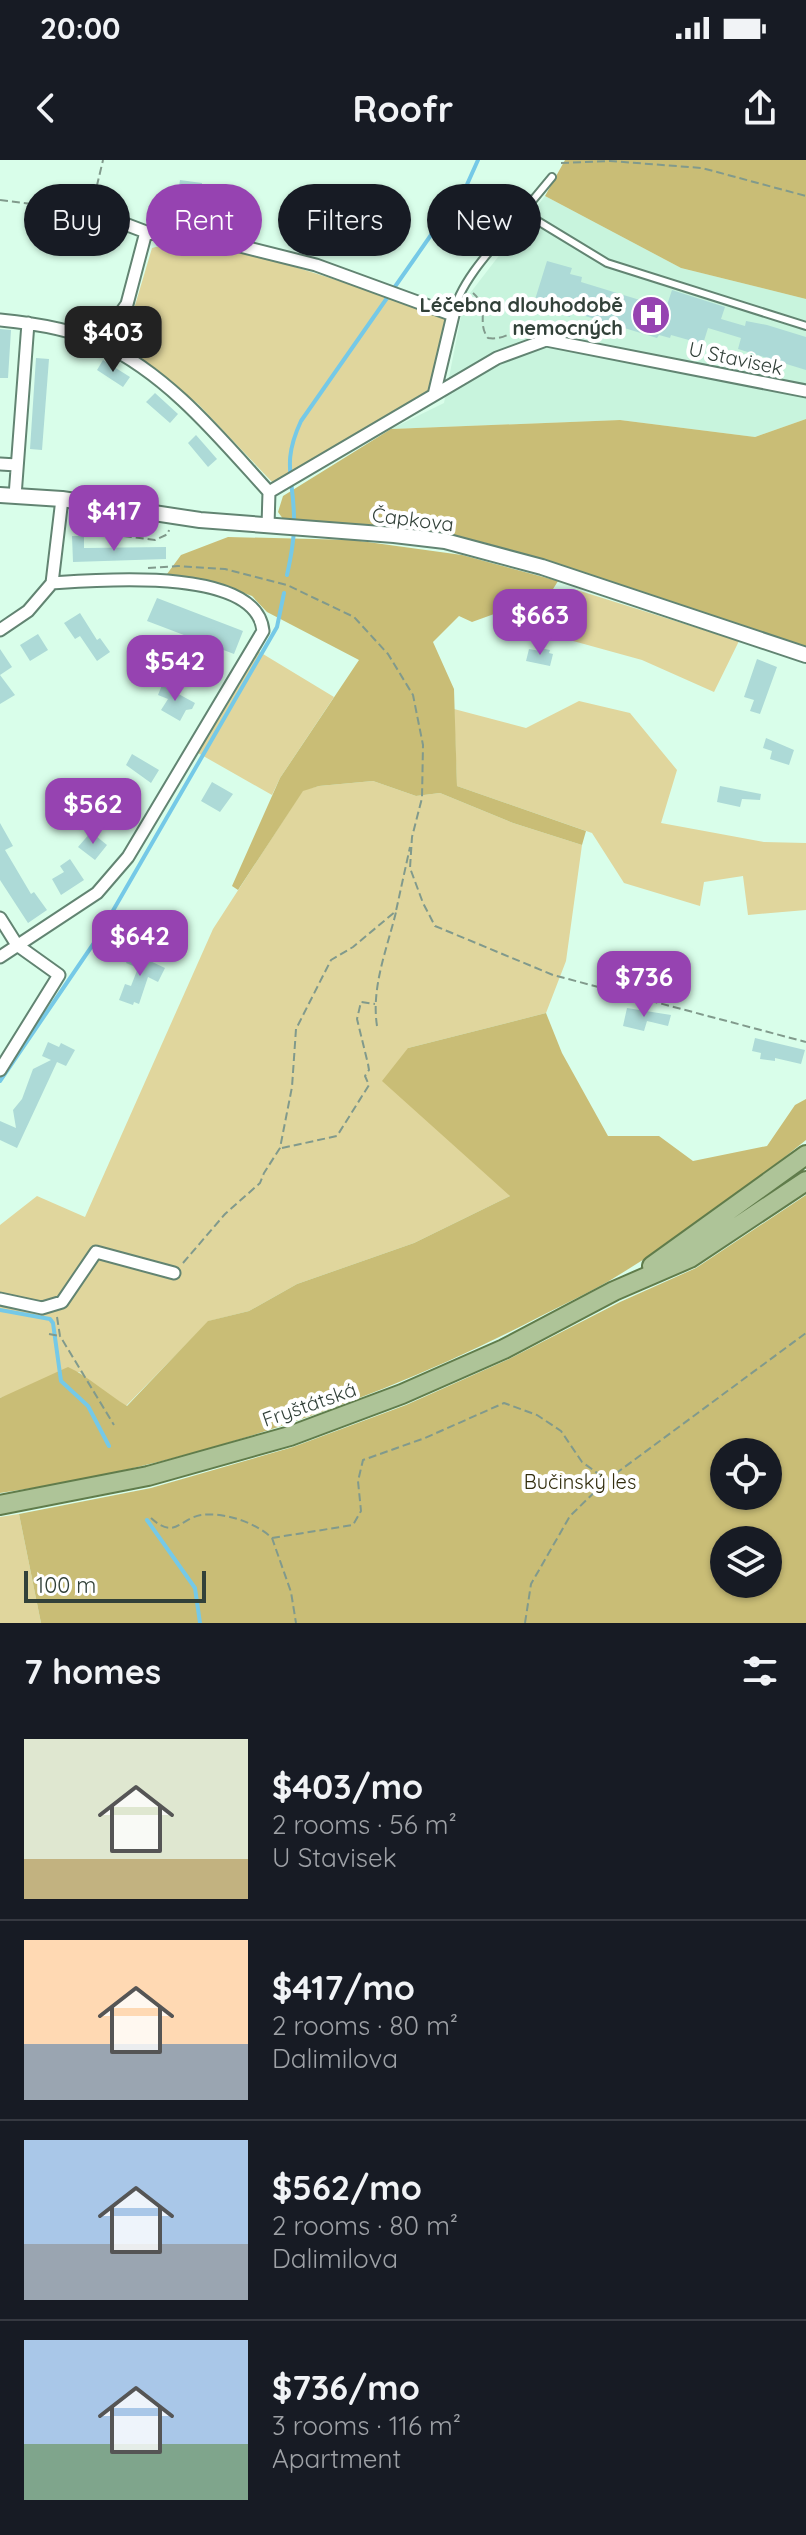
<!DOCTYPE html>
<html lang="en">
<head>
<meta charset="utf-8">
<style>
	:root { --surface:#171b24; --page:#20242c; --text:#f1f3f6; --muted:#9ea1a6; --line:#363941; --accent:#9643b1 }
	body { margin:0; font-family:Quicksand,sans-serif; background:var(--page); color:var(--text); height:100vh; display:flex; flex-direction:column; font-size:30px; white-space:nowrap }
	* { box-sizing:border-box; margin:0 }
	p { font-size:26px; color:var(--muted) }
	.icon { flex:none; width:44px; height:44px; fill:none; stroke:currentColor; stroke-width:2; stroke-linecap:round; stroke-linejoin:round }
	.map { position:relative; height:1463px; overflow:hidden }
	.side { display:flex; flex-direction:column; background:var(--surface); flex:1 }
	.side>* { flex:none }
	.hud { position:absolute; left:24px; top:24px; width:758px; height:72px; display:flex; gap:16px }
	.tools { position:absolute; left:710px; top:1278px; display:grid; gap:16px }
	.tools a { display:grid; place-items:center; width:72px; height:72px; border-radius:50%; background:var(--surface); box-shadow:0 2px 6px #0004; font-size:40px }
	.scale { position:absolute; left:24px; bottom:20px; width:182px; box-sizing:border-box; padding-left:8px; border:4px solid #324139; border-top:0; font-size:22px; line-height:28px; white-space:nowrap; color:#324139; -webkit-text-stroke:6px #fff; paint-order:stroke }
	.price { position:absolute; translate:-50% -68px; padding:0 18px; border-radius:16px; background:var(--accent); color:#fff; font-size:26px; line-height:52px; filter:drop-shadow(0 2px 4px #0008) }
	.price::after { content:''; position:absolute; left:50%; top:48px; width:24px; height:18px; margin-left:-12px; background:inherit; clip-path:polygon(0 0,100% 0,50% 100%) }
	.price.current { background:#222; color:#fff }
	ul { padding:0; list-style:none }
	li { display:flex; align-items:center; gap:24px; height:200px; padding:0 24px }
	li+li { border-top:2px solid var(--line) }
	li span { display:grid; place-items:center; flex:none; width:224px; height:160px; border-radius:0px; color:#555 }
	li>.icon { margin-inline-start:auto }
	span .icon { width:96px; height:96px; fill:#fffc; stroke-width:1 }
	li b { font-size:34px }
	h2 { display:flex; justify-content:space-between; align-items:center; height:96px; padding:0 24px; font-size:34px }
	.chip { padding:0 28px; border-radius:36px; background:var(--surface); box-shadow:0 2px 6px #0004; font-size:28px; line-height:72px }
	.chip.current { background:var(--accent); color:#fff }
	.status { display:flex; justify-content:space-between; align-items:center; height:56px; padding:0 40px; background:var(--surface); direction:ltr }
	.status svg { height:22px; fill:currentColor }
	header { display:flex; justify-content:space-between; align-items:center; height:104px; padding:0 24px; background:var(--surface); font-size:36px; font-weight:800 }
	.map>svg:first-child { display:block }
	.built { fill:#c8f4dd }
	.green { fill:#e0d69d }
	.forest { fill:#c9bd76; fill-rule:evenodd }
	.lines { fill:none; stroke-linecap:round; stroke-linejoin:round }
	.stream { stroke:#75c9e7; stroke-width:4 }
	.building { fill:#addad7 }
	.service-casing { stroke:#628472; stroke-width:10 }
	.minor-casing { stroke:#628472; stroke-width:15 }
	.tertiary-casing { stroke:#628472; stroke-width:18 }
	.primary-casing { stroke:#607c4b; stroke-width:22 }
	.path { stroke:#819a8c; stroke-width:2; stroke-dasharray:8 4; stroke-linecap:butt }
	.service { stroke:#fff; stroke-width:6 }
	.minor { stroke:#fff; stroke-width:11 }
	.tertiary { stroke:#fff; stroke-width:14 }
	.primary { stroke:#aec498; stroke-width:18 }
	.labels { text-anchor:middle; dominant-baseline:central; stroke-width:8; stroke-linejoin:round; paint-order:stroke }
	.poi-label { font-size:20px; font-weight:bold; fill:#324139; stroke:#fff; text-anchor:end }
	.street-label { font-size:20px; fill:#324139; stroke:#fff }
	.park-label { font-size:20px; fill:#322d0d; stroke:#fff }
</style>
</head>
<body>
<div class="status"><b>20:00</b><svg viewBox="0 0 49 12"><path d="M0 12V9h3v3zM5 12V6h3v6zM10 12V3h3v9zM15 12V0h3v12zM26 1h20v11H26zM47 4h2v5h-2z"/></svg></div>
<header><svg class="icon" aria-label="back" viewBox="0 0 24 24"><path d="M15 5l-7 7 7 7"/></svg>Roofr<svg class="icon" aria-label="share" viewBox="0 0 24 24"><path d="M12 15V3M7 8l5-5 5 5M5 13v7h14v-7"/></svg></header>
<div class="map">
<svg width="806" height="1463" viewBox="0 0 806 1463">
	<rect width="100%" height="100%" fill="#d9feea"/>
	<!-- built -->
	<path class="built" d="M545,36L681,108L806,139V259L755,277L620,260L391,269L444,243L464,141Z"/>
	<!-- green -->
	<path class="green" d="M184,80C274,96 359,127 445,158L429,232L273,323L198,244L123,186L152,88Z
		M577,430L739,481L714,532L642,500L555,476Z
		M258,491L334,537L280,618L272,635L198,593Z
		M579,541L630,553L677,610L661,663L764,682L806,683V750L748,755L743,716L704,722L700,746L624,723L592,673L457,626L454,549L526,568Z
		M373,621L416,636L440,633L513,663L582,685L566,801L546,853L408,888L510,1036L414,1083L297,1124L249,1151L209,1161L126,1246L92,1224L79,1212L0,1238V1065L37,1036L85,1057L213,769L303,630L319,626Z
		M19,1354L41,1463H0V1357Z"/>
	<!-- forest -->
	<path class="forest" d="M565,0H806V139L681,108L545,36Z
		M806,259V489L486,383L397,367L286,363L278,352L283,336L391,269L620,260L755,277Z
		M228,377L353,380L462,395L558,421L550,434L472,462L459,456L433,482L454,529L457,626L586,671L582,685L513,663L440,633L416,636L373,621L319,626L303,631L238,730L232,726L280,618L359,500L267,452L252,436L208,420L167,414L181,395Z
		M546,853L562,893L608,976H659L693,1001L767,986L795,945L806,939V980C744,1030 677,1080 609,1121C586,1134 562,1145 539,1157C371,1244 187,1306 0,1333V1238L68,1207C88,1216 107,1234 127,1246L208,1161L249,1151L297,1124L414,1083L510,1036L382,921L408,888Z
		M806,1035V1463H41L19,1354L151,1328L293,1287L406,1245L509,1199L620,1142L696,1108ZM724,1292H768V1336H724ZM724,1380H768V1424H724Z"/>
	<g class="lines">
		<!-- stream -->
		<path class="stream" d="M287,415C291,397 295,378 294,359C294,317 281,304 301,261L415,98L431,75L452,58L478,0
			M0,921L96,780L277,467L284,433
			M0,1150L50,1159L53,1163L61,1221L88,1246L109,1286
			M147,1360L195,1428L200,1463"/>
	</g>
	<!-- building -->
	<path class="building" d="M180,20L202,23L200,60L168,54L170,40L177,41Z
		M298,67L330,79L326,92L293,80Z
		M547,101L572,108L570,114L582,117L581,122L666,148L672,130L725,147L721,159L745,166L746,161L767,165L806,177V210L738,189L741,178L708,168L703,184L671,175L670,178L659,175L657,178L572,152L570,157L533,146Z
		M0,169L11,170L8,218H0Z
		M36,198L49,199L42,290L30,289Z
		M103,200L130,217L123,227L97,210Z
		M155,233L178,254L170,263L146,242Z
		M196,275L217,299L208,307L188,283Z
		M72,376H84V388L166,387V399L73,402Z
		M157,438L243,471L234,494L147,461Z
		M80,453L97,480L100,478L110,492L97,501L80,476L75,479L64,463Z
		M38,474L48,490L30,501L20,485Z
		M540,488L550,490L549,493L553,494L550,506L526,501L529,489L540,491Z
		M0,489L12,507L0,515L15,535L0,544Z
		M757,499L777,507L760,554L750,551L754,540L744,537Z
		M162,525L195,543L192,549L186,550L180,561L161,550L168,539L158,535Z
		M766,578L794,590L789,605L770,599L772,591L763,588Z
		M132,594L159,610L151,623L126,605Z
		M212,622L233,634L220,652L201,641Z
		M720,626L761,634L760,640L742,639L740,647L717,642Z
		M113,640L129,649L118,668L91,651L97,641L109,647Z
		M0,663L13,686L5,690L31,734L34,732L47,750L28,763L0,720Z
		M91,672L107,685L95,700L78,687Z
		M70,699L84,720L61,735L52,719L64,712L60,706Z
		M131,792L165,808L158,822L148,817L139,844L134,842L133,845L119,840L125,824L131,826L138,808L126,803Z
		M627,848L671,855L668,866L647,861L644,871L623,866Z
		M755,878L805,890L801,904L775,898V901L760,899L761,893L752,891Z
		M48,882L59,887L61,883L75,890L66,906L57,902L17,988L0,980V961L16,968L13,950L22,939L33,909L51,900L42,896Z"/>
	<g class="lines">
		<defs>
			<path id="service" d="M523,52L552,17
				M453,155C459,120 501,79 523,52L607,103L806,166"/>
			<path id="minor" d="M91,51L146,72L220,81L316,105L453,155L434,235
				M0,160C31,163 73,170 101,183C170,216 219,277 269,332L268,366
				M99,183L127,144L146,72
				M0,304L17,305
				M269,332L497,198L546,180L806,231
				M15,336L28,163
				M0,470L28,451L52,423L62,339
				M0,758L17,785L59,815L0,910
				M0,797L97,733L128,697L263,471C257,406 98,420 52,423
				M0,1139L42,1148L62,1142L96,1092L174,1113"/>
			<path id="tertiary" d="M0,335L62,339L200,360L394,375L445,381L542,407L806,495"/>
			<path id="primary" d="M652,1106L806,995
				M0,1345L148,1316L290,1276L402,1234L504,1189L614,1131L690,1098L806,1021"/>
		</defs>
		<!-- service casing -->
		<use href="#service" class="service-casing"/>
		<!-- minor casing -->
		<use href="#minor" class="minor-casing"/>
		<!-- tertiary casing -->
		<use href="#tertiary" class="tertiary-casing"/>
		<!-- primary casing -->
		<use href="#primary" class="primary-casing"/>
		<!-- path -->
		<path class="path" d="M561,3L610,1L702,8L806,36
			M94,38L103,0
			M0,40L79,50
			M473,133C491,149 476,162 488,178C514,182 523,153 554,168
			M100,373L155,380L168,374L169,370
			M148,408L178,406L225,409L287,425L354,457L388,494L413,535L423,585L422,638L412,677L410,708L423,743L435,766L553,815L806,882
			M548,479L569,431
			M377,866C371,827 387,789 396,752
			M282,988L337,976L369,925L365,916L369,910L368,904L357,859L361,842L375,844
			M183,1103L225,1054L260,1023L264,1013L280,988L292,927L296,869L331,800L353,787L396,751L410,687
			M57,1157L60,1176L114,1265
			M49,1174L60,1176
			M151,1358C175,1380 179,1359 201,1355C224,1352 255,1362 272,1378L291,1432L296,1463
			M272,1378L353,1365L361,1351L358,1321L363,1300L425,1278L504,1243L537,1255L561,1271L582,1302L607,1320
			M525,1463L531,1424L570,1356L607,1320L806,1173"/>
		<!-- service -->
		<use href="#service" class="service"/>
		<!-- minor -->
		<use href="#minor" class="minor"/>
		<!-- tertiary -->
		<use href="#tertiary" class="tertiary"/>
		<!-- primary -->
		<use href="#primary" class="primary"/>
	</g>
	<!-- icons -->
	<defs>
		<symbol id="hospital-disc" viewBox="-11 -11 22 22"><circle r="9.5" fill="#9643b1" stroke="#fff"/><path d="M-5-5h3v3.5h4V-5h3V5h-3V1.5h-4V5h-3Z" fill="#fff"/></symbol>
	</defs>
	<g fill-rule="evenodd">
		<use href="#hospital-disc" x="629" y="133" width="44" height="44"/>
	</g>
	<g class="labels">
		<!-- poi labels -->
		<g class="poi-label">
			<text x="623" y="144">Léčebna dlouhodobě<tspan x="623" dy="23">nemocných</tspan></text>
		</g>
		<!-- street labels -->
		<g class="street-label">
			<text transform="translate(736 198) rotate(12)">U Stavisek</text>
			<text transform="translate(413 359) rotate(7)">Čapkova</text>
			<text transform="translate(309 1244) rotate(-19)">Fryštátská</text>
		</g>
		<!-- park labels -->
		<g class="park-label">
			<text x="580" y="1321">Bučinský les</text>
		</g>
	</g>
</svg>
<div class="tools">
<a><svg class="icon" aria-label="locate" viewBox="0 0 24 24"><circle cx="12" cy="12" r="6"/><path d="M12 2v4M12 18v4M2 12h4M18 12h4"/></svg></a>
<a><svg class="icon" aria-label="layers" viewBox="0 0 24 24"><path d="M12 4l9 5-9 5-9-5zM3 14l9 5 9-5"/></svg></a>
</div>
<div class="scale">100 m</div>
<b class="price current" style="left:113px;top:214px">$403</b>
<b class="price" style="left:114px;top:393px">$417</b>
<b class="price" style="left:540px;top:497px">$663</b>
<b class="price" style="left:175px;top:543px">$542</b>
<b class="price" style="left:93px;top:686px">$562</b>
<b class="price" style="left:140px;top:818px">$642</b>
<b class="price" style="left:644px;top:859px">$736</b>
<div class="hud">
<a class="chip">Buy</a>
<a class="chip current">Rent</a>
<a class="chip">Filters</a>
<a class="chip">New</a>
</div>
</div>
<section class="side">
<h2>7 homes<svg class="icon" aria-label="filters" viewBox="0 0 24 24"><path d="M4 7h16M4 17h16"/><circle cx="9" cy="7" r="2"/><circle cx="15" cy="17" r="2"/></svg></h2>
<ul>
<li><span style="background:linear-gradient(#dfe7d0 75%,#c2b280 0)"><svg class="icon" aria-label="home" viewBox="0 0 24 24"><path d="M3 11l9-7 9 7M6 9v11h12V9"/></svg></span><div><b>$403/mo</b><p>2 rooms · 56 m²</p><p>U Stavisek</p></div></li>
<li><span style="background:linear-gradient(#ffd9b3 65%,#9aa5b1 0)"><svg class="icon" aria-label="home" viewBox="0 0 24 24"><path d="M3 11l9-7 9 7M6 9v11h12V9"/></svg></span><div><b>$417/mo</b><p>2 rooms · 80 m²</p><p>Dalimilova</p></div></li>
<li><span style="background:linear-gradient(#a9c7e8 65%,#9aa5b1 0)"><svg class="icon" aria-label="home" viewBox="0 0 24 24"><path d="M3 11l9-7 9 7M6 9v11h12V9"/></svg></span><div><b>$562/mo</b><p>2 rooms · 80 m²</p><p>Dalimilova</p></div></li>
<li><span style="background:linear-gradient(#a9c7e8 65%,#7fa58c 0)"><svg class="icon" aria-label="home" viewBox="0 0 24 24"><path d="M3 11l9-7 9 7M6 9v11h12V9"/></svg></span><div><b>$736/mo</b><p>3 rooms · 116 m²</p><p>Apartment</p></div></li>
</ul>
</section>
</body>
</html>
